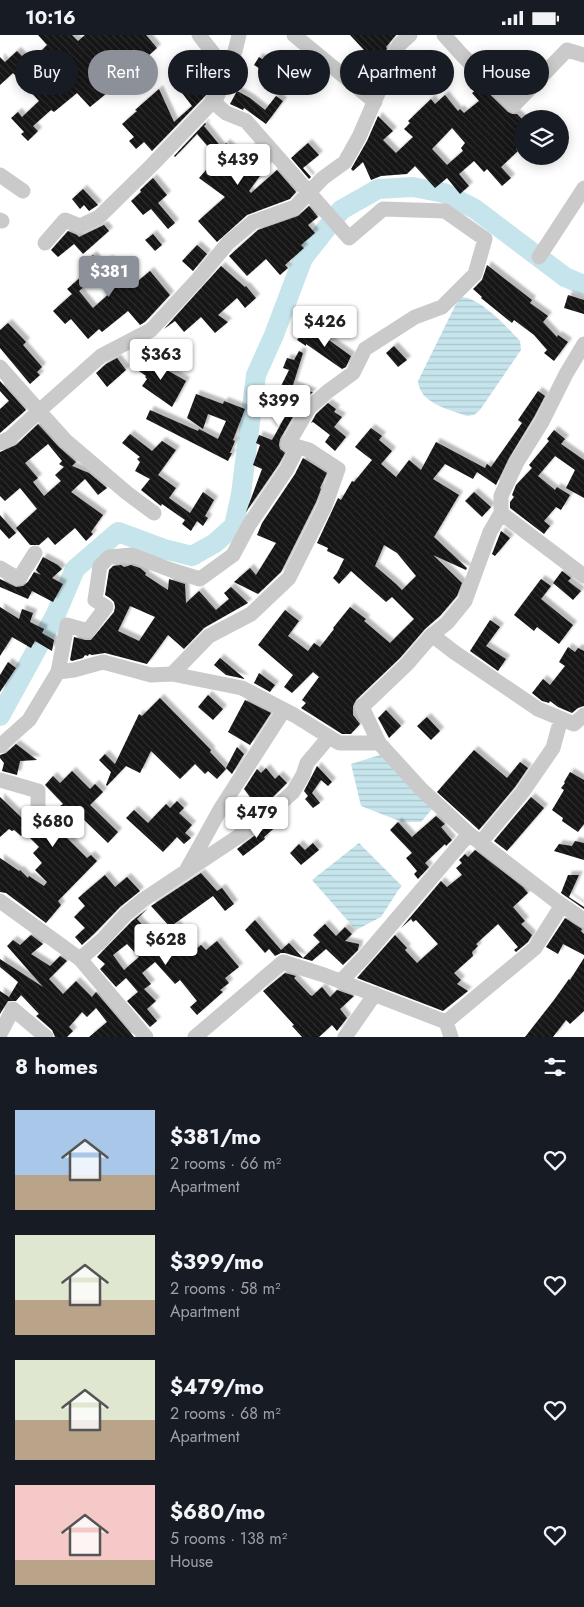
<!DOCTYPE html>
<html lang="en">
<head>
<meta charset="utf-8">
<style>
	:root { --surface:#171b24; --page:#20242c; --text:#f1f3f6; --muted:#9ea1a6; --accent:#8c9099 }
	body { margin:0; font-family:Jost,sans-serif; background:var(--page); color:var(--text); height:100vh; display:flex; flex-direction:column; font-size:19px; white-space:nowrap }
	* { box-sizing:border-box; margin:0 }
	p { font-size:16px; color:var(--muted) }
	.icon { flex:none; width:28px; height:28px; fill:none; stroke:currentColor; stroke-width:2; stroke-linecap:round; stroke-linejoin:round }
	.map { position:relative; height:1002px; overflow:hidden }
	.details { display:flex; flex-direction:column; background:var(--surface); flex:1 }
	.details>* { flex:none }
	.banner { position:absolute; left:15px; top:15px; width:555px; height:45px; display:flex; gap:10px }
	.fabs { position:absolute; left:514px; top:75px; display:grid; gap:10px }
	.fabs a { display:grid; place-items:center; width:55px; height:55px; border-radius:50%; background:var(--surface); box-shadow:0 2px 12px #0003; font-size:25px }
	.price { position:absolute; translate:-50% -42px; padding:0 11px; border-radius:5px; background:#fff; color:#222; font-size:16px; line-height:32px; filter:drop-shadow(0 1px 2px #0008) }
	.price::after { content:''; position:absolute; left:50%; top:30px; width:15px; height:11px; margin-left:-8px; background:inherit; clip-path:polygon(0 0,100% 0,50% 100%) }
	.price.active { background:var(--accent); color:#fff }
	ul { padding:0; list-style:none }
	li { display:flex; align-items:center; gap:15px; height:125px; padding:0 15px }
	li span { display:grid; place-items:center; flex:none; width:140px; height:100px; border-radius:0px; color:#555 }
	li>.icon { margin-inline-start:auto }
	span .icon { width:60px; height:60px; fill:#fffc; stroke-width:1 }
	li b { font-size:21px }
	h2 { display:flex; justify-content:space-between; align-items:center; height:60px; padding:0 15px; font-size:21px }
	.tag { padding:0 18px; border-radius:22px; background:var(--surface); box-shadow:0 2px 12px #0003; font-size:18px; line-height:45px }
	.tag.active { background:var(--accent); color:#fff }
	.status { display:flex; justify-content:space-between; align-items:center; height:35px; padding:0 25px; background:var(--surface); direction:ltr }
	.status svg { height:14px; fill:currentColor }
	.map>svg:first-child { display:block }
	.water { fill:url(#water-rules) }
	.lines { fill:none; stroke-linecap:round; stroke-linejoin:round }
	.river { stroke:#c6e4eb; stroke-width:20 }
	.building { fill:url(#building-back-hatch); fill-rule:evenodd; filter:url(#shadow) }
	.minor { stroke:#cacaca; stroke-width:15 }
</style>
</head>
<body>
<div class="status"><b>10:16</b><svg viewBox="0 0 49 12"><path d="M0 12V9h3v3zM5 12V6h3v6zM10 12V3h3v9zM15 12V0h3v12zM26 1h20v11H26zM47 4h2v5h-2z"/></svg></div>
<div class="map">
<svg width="584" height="1002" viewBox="0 0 584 1002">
	<defs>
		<pattern id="water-rules" width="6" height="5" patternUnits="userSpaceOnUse" patternTransform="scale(1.25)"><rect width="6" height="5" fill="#c6e4eb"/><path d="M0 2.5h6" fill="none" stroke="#aac4ca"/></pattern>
		<pattern id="building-back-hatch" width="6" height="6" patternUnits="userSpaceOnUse" patternTransform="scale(1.25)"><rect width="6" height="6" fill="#141414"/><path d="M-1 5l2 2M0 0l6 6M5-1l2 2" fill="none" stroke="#2e2e2e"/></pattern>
		<filter id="shadow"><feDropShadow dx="4" dy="-4" stdDeviation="1" flood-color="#0004"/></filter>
	</defs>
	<rect width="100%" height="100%" fill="#fff"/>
	<!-- water -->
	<path class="water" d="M461,262C481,263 506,291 520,306L521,315L480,375L474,380L467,381C449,374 420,369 418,346L457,267Z
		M383,719L433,773L421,787H402L361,771L351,729Z
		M359,808L402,851L399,854L381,882L356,895L312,845Z"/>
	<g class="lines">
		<!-- river -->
		<path class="river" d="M0,681L56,579L75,534L118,497L164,514L192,521L215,508L234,491L241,459L256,340L274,300L303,223L341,175L378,154L413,152L444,158L475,174L565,242L584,250"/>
	</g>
	<!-- building -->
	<path class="building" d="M38,0H72L78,6L85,0H146L157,13L147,22L144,19L129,31L120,40L124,44L90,72L77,58L54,77L51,75L33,91L38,96L28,106L21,99L24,97L11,83L18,77L22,82L39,66L13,38L0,50V22L5,27L17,16L29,28L47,10Z
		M350,0H396L386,12L387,13L384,21L376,28Z
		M259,22L276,34L271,41L254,30Z
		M187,31L205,51L207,49L210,53L209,57L152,116L144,107L136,114L129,106L134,102L122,89L137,76L135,75L159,54L174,87L192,71L179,54L188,46L180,37Z
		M280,40L291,51L285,57L274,46Z
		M481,51L508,77L512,79H517L522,84V109L516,114L518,116L501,132L511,143L502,151L487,134L484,137L474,126L459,139L469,151L460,159L447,143L435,153L415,131L407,139L381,141L371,145L363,127L353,136L351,134L367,106L378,81L393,96L383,105L396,118L413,102L404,94L410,88L408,86L431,64L435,69L445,60L458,76L460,74L464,78L479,66L472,58ZM452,93L465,108L461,113L463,116L447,130L432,114Z
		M237,56L250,63L265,75L276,61L283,66L266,89L244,73L243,75L230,69Z
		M205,88L206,89L204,91L222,113L226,108L243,124L254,109L270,127L249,156L251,158L277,135L296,157L290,164L247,180L217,207L198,186L225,162L199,143L214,126L212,125L216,121L197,99L175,122L174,121Z
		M308,108L319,120L303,133L311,142L309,144L291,123Z
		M153,143L167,160L158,168L175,188L168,194L151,174L143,180L131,166L141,157L140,155Z
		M83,154L98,170L89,176L84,170L80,174L72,164Z
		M309,171L318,182L308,190L315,198L301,210L304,213L285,230L288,233L280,240L266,224L247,241L229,221L258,195L298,181Z
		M104,190L109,196L83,219L74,209L58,222L51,215L68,196L77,200L79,202Z
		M153,199L162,210L155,216L145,205Z
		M197,210L207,219L193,236L182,226Z
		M93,220L101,230L109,224L132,251L150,236L170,260L145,287L140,290L128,276L102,297L99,294L88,304L71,284L65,289L53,276L72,259L67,254L89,235L83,228ZM96,242L99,245L100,244L111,257L93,273L79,256Z
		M487,230L532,265L530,268L548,281L543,287L557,302L558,300L568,307L554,326L544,318L547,315L534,300L514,285L512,288L481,263L482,262L473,254L482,245Z
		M221,231L245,252L246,251L256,263L245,273L237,263L218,280L228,287L215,298L201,282L184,297L175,286L164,294Z
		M568,260L584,265V279L564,273Z
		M8,288L26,307L23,310L42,332L37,337L40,340L30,349L0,313V295Z
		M306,292L318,300L319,298L351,321L346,332L342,334L306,309V311L297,305Z
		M394,311L407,325L398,332L386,318Z
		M299,316L303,318L293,350L312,357H313L301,368L280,404L279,410L280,414L285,418L279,429L246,477L262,434L253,430L260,410L256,408L259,400L272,405L292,369L290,368L292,365L277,359L289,335L283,333L287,323L294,325Z
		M145,320L154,325L153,327L186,346L172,372L142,351L147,344L145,342L146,341L136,334Z
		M117,323L126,335L107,352L96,338L106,329Z
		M0,346L26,375L0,398V374L9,366L0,356Z
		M538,356L545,361L534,382L509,423L496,450L477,437L473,444L445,429L433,444L459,460L434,502L467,533L466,535L433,520L462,548L457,561L440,581L425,594L400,623L356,665L353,671V680L360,689L351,699H342L301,673L306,668L302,665L319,642L313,637L292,658L284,652L293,640L258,610L285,575L299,586L288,601L308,616L314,608L320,612L334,594L333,593L350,572L366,584L364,586L390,608L414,584L392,562L386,567L351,536L339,549L333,543L337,538L344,524L327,516L328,513L317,508L338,463L341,465L352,446L354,447L372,425L355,412L371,393L382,401L379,405L392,416L381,429L396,442L409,425L421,435L436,407L485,433L487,429L491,432L522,388L518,385ZM384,510L397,518L416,541L402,555L396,549L375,531Z
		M196,359L223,369L224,366L245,374L233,405L235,406L230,418H232L228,426L146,384L150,375L198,396L199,394L218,404L226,386L208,379L203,394L187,383Z
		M328,368L336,374L334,377L342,382L334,392L346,402L335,416L325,407L330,400L313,387L311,388L316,379Z
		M38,389L59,412L76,427L72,431L89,438L107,453L98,460L85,444L71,457L103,480L91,497L93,499L86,506L75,493L55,510L48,502L39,510H30L16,493L37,474L20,453L5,466L0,461V417L16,410ZM48,409L62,426L59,429L64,432L55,440L61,446L44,461L33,447L38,443L25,428Z
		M554,395L565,404L561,409L584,425V463L566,453L575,435L555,421L538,441L555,455L557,452L570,460L561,475L556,472L544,486L550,491L544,499L510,473V467L514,462L512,460L516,450L532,433L529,430L549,406L547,404Z
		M130,399L152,416L162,406L176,415L158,440L176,453L169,463L190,478L203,457L214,465L205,481L208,483L203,491L197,486L191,496L182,489L185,485L162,469L161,471L141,455L150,444L135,436L140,427L137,424L140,422L122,408Z
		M303,423L327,438L320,453L321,454L316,467L281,537L258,559L234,547L250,533L256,540L276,508L257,500L262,488L295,439Z
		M474,457L491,472L482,482L465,466Z
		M0,480L16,498L9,504L0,494Z
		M501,496L510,503L495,521L492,519Z
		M43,522L58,530L62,534L52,543L63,549L53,567L32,556L28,564L0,552V544L16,552L23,551L28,547L34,537L41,540L36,535Z
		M121,530L124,532L131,530L140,533L146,538L145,540L168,555L169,544L185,549L186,568L199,556L216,575L229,564L224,558L231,552L248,568L204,593L184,614L168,600L147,629L105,618L92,620L89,619L88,621L85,620L83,623L72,626L70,625L74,602L85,605H91L114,577L115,572L114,567L110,563L105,560L109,535L113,531ZM130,571L155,582L139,606L118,596Z
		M562,536L571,543L568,546L581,556L573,565L553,548Z
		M541,544L551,551L541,564L573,590L559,609L537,592L534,596L514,580Z
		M0,572L19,584L22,574L33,578L30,587L44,594L42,598L54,605L52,616L35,606L31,613L12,602L0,621Z
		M490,585L500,592L486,611L506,624L498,636L470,616Z
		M568,612L575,617L578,613L584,616V671L578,673L572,678L558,672L550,666L549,668L542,666L532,658L543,644L550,650L565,631L559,627Z
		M220,623L245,644L226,640L214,630Z
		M8,627L16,633L0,657V640Z
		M259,638L275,650L270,657L254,648Z
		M208,660L223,674L213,685L198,672Z
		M160,663L211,715L210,717L226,734L217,744L208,736L205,739L195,729L180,744L151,716L140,738L126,731L107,751L106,750L111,737L99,725L105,719L115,729L139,679L142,681Z
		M245,665L271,678L250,710L228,697Z
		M386,675L401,691L389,703L378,683Z
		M427,682L440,696L431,705L417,691Z
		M16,709L37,725L20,726L17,740L2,736L4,728L0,723V720L6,718Z
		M237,712L244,719L232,739L226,733Z
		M474,715L507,743L520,727L528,733L515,752L479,795L437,757Z
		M317,731L332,747L328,751L321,745L312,758L320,768L313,773L305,764L308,761L304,756Z
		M266,733L275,744L279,740L287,748L271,764L237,791L247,782L239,772L250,762L244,754L257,734L261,738Z
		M72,736L90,754L95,749L103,757L90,770L118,797L108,808L81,782L77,787L73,783L60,796L87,823L91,820L97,826L58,866L61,870L46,888L6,858L0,857V823L19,836L20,835L28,843L29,841L44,851L47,847L35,835L42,828L33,818L39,812L24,797L21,801L14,795L12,796L9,794L0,802V762L26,787L29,786L33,794L40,796L49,787L53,791L67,777L60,771L63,769L45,750L53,741L60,748Z
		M570,737L584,745V789L578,797L562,786L563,783L552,775L564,755L561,753L565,748L564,747Z
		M531,762L544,773L507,816L494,806Z
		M177,766L184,773L179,778L192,790L185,798L191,803L184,809L177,802L163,817L126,783L134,775L148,788L166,769L170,773Z
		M436,781L445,789L441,792L452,805L446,811L445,809L425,828L429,832L418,844L414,839L417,836L406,823L412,818L390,795L398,787L412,802Z
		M275,785L279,789L264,802L265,804L243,821L237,814Z
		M575,806L584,808V825L554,816L559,809L572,811Z
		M313,808L319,815L301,830L290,818L299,809L305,815Z
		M475,815L523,852L528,858L513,872L525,886L521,889L532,900L528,907L516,917L514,915L518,912L498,889L476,909L478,911L472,917L473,921L454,938L461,945L457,949L468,956L443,976L357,943L395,900L407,913L405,915L417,928L438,909L416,885L413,887L411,884L401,893L441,846L447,852L462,840L456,833L462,828L459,825L465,819L468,822Z
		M201,838L217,856L222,853L234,869L225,876L213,861L170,892L151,871Z
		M105,840L115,852L127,842L140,856L120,872L95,898L82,910L75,902L85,893L74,882L85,871L78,863Z
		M568,840H579L569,862L584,872V874L561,858Z
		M147,874L137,884L156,905L176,889L195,915L201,910L206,915L217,906L239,932L225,943L229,948L220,955L223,957L197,980L190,972L197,966L180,945L175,949L155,927L142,938L151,949L144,954L156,966L147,974L157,986L150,992L127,966L138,957L126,943L116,952L100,934L105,929L97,922L132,886ZM127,909L139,922L124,935L113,920Z
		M565,883L582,894L581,896L584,899V920L563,909L558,919L546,912Z
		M255,885L281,915L289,908L303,923L320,907L313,900L325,889L336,901L345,892L352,899L345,906L359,909L358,915L343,930L326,914L312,926L285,918H281L275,921L269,914L265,918L245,895Z
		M31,900L43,909L31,919L50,931L60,921L67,926L49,944L63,959L76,946L92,962L96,957L134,1002H89L107,987L96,973L87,982L82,977L69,992L73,996L67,1002H55L52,995L36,981L39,979L21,960L16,966H8L0,979V956L9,962L18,947L0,932V924L43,952L7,911L13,905L20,910Z
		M584,923V976L570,989L566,985L553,1002H525L554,965L569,944L570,945Z
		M285,938L296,941L294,943L310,960L312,961L322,952L330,962L337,955L354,961L340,974L347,983L337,996L332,990L319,1002H302L292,991L294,990L263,956Z"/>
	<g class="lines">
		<!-- minor -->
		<path class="minor" d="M199,0L227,36
			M294,0L375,67
			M444,0L462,20L514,70L567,15L584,20
			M0,140L23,156
			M0,185L2,186
			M45,208L65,185L80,191L99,182L152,130L217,62L235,16L239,0
			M539,222L584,153
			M0,332L39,376L10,403L0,408
			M154,478L127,458L66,406L39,376L101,321L151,295L198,244L228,208L253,187L295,172L323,143L345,127L359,102L399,10L410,0
			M501,478L584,541
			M0,533L17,543L20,542L35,518
			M432,600L447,588L465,566L490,497L501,478V461L517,427L542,387L566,339L584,309
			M58,637L67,590L88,596L106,572L95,565L100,531L109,522L132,520L171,535L200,544L233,520L249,490L287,434L298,412
			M172,639L209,601L251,579L289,543L325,471L338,434L309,415L288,409L309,373L327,357L353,338L365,314L415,282L442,272L475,239L485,204L445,176L383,174L349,203L246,86L226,78L212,66
			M379,708L362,672L407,629L432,600L454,617L538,674L574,689L584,680
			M0,711L29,685L58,637L74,635L103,627L151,640L172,639L242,653L294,680L339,708H379L422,755L469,799L556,866L584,885
			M0,745L38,756V786
			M481,807L522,758L553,713L561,684
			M186,836L221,773L284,675
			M0,866L80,924L146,1002
			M80,924L102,905L126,879L143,865L239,801L277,771L293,757L303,740L307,728L329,702
			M341,946L364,922L469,799
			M446,987L451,1002
			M0,999L13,974L46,1002
			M195,1002L283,927L324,940L446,987L535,913L562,870
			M345,1002L375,959"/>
	</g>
</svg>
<div class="fabs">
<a><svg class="icon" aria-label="layers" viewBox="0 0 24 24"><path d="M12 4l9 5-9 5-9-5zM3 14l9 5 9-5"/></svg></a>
</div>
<b class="price" style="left:238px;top:151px">$439</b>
<b class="price active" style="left:109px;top:263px">$381</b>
<b class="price" style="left:325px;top:313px">$426</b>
<b class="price" style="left:161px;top:346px">$363</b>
<b class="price" style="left:279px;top:392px">$399</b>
<b class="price" style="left:257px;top:804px">$479</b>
<b class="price" style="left:53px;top:813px">$680</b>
<b class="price" style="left:166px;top:931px">$628</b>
<div class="banner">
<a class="tag">Buy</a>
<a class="tag active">Rent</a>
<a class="tag">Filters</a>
<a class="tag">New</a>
<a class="tag">Apartment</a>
<a class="tag">House</a>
</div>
</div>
<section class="details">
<h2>8 homes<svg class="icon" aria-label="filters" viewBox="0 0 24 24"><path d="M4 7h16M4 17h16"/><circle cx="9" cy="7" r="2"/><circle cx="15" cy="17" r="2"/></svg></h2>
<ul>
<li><span style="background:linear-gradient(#a9c7e8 65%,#b9a48a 0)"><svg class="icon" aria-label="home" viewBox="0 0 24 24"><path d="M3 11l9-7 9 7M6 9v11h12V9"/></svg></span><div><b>$381/mo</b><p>2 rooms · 66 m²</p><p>Apartment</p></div><svg class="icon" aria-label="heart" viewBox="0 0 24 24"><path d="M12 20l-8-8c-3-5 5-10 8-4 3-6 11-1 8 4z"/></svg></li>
<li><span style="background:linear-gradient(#dfe7d0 65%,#b9a48a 0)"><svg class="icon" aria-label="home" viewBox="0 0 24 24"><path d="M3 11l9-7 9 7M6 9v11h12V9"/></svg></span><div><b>$399/mo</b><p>2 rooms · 58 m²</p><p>Apartment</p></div><svg class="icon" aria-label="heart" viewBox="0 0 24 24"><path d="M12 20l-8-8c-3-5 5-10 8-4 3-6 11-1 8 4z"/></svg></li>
<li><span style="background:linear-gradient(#dfe7d0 60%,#b9a48a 0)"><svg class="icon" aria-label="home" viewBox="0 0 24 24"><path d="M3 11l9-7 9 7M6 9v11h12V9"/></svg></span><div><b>$479/mo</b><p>2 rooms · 68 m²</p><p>Apartment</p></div><svg class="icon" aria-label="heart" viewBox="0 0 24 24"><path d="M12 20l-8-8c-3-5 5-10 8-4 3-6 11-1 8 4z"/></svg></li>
<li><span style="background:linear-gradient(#f6c9c9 75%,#b9a48a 0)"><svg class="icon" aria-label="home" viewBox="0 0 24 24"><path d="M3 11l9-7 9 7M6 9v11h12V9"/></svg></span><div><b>$680/mo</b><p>5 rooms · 138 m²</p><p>House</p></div><svg class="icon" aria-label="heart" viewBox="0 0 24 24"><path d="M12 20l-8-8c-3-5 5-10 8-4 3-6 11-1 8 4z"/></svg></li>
</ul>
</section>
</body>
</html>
